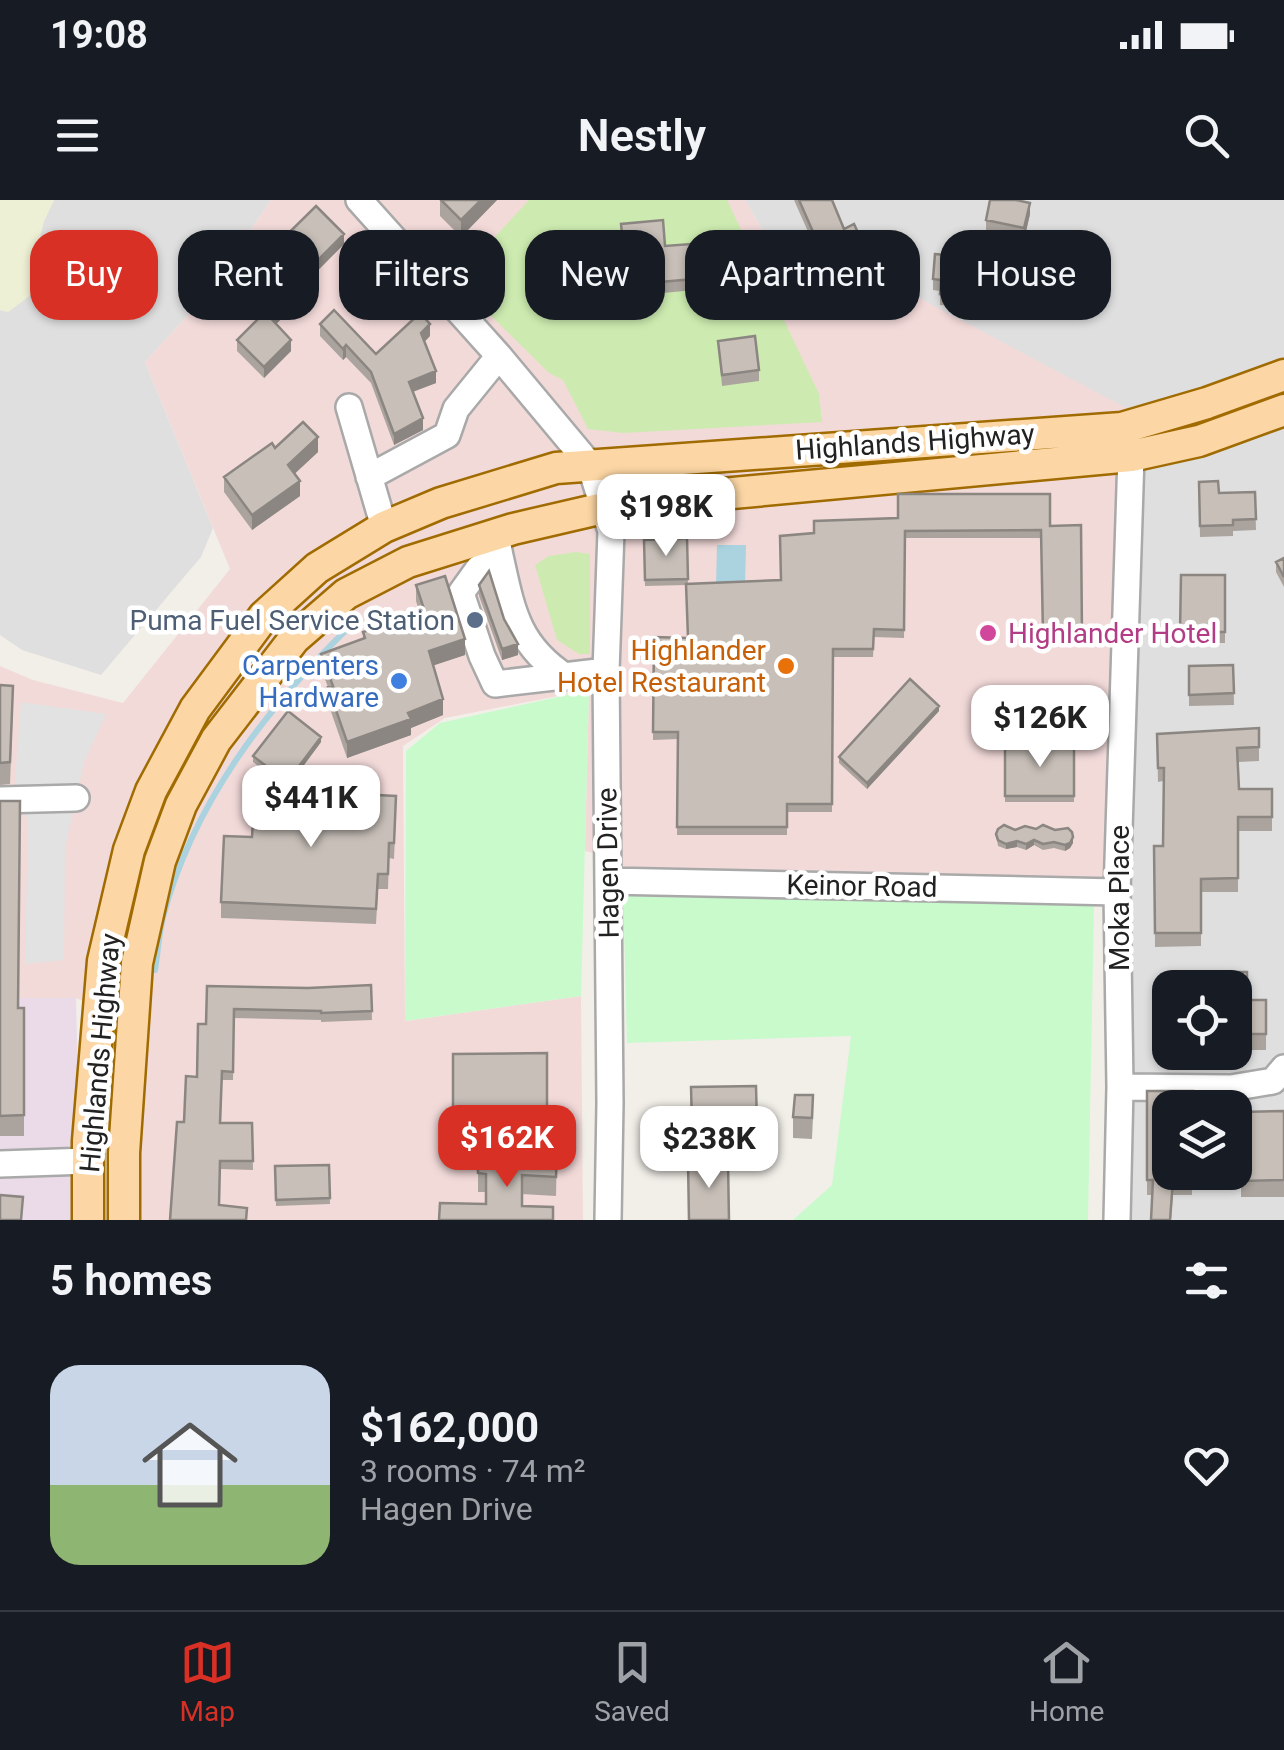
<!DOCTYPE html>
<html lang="en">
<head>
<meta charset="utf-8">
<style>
	:root { --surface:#171b24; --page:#242831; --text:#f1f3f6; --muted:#9ea1a6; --line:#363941; --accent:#d93025 }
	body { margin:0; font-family:Roboto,sans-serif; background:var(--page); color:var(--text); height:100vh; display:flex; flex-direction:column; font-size:38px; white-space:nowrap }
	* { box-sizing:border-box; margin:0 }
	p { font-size:32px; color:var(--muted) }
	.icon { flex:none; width:55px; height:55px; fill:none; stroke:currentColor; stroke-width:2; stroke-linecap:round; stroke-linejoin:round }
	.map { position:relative; height:1020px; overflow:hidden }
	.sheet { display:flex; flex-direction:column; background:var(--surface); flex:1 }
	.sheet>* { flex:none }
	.guide { position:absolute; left:30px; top:30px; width:1225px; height:90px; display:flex; gap:20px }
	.fabs { position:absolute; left:1152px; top:770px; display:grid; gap:20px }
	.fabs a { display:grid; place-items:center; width:100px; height:100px; border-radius:20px; background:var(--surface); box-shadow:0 2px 8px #0004; font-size:50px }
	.price { position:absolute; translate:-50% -85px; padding:0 22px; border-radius:20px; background:#fff; color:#222; font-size:32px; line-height:65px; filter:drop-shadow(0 2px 5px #0008) }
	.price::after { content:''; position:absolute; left:50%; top:60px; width:30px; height:22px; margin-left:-15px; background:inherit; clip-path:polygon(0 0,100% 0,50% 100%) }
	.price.on { background:var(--accent); color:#fff }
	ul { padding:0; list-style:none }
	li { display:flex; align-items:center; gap:30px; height:250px; padding:0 50px }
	li span { display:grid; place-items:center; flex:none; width:280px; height:200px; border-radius:30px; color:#555 }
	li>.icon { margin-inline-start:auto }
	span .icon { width:120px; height:120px; fill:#fffc; stroke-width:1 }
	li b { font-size:42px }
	h2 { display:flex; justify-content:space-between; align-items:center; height:120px; padding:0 50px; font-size:42px }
	.chip { padding:0 35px; border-radius:30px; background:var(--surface); box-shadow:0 2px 8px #0004; font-size:35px; line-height:90px }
	.chip.on { background:var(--accent); color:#fff }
	.status { display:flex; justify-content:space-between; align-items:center; height:70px; padding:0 50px; background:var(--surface); direction:ltr }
	.status svg { height:28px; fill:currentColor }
	header { display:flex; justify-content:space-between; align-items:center; height:130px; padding:0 50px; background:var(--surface); font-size:45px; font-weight:600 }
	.tabs { display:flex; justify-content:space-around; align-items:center; height:140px; border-top:2px solid var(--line); background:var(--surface); font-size:28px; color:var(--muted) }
	.tabs a { display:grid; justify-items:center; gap:5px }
	.tabs .on { color:var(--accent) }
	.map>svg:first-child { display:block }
	.residential { fill:#e0dfdf; fill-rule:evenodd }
	.commercial { fill:#f2dad9 }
	.industrial { fill:#ebdbe8 }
	.farmland { fill:#eef0d5 }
	.grass { fill:#cdebb0 }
	.park { fill:#c8facc }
	.parking { fill:#e2e2e2 }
	.water { fill:#aad3df }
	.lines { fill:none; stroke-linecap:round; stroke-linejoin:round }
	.stream { stroke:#aad3df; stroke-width:6 }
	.minor-casing { stroke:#a9a9a9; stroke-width:30 }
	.major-casing { stroke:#a06b00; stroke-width:35 }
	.minor { stroke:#fff; stroke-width:25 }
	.major { stroke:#fcd6a4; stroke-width:30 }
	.wall { fill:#aba49e }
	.shaded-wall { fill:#8b8681 }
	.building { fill:#c7bfb8; stroke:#8b8681; stroke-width:2.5 }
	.service-dot { fill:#5c6f8a; stroke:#fff; stroke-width:4 }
	.hotel-dot { fill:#d1479c; stroke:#fff; stroke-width:4 }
	.food-dot { fill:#e8710a; stroke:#fff; stroke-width:4 }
	.shop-dot { fill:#3f7fe0; stroke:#fff; stroke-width:4 }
	.labels { text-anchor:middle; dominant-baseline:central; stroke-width:9; stroke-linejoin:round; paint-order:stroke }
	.street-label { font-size:28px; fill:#222; stroke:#fff }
	.service-label { font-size:28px; fill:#4e5e75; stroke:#fff; text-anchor:end }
	.hotel-label { font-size:28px; fill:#b23c85; stroke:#fff; text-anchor:start }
	.food-label { font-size:28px; fill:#c56008; stroke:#fff; text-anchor:end }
	.shop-label { font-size:28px; fill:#366cbe; stroke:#fff; text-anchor:end }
</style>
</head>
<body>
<div class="status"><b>19:08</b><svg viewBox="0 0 49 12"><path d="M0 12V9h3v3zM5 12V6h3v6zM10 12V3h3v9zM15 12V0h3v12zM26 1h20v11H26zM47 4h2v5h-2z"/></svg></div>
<header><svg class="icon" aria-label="menu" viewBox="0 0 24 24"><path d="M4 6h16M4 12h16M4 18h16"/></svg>Nestly<svg class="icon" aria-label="search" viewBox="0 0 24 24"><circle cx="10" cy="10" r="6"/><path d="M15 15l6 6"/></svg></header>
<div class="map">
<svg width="1284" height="1020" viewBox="0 0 1284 1020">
	<rect width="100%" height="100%" fill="#f2efe9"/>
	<!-- residential -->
	<path class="residential" d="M54,0H271L230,60L224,76L145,162L213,328L201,357L101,475L22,450L0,435V110L9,111L57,75L34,58L44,21Z
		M745,0H1284V1020H1117V692L890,82L785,70ZM1170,788H1235V852H1170ZM1170,908H1235V972H1170Z"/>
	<!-- commercial -->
	<path class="commercial" d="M271,0H745L785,69L889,82L1130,210L1117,692L608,681L609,657L585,651L589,490L445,518L403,546L405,821L581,796L583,1020H142L127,821L76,798H0V466L33,480L123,503L230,369L145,162L224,76L230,60Z"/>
	<!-- industrial -->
	<path class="industrial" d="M0,798H76L81,1020H0Z"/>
	<!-- farmland -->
	<path class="farmland" d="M0,0H54L44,21L34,58L58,75L8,112L0,110Z"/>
	<!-- grass -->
	<path class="grass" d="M529,0H727L819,194L822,222L623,233L588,229L563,180L549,173L455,80Z
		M576,352L590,354V454H579L557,440L535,365L549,356Z"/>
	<!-- park -->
	<path class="park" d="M589,490L581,796L405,821L406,551L440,523Z
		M623,686L1094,706L1088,1020H793L832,985L851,836L627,843Z"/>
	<!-- parking -->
	<path class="parking" d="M21,502L106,514L84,562L65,648L64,760L25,764L28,622L15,582Z"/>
	<!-- water -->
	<path class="water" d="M717,345H746L745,385H716Z"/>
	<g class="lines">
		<!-- stream -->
		<path class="stream" d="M155,770C158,752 159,733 163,717C193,604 265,510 346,430"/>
		<defs>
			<path id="minor" d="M359,0L499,156L590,265L611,331L606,471L610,903L608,1020
				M349,207L384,327
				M369,277L447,235L456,209L499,156
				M496,335L500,356L479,368L461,393L482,456L495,484L606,471
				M500,356C512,410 517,445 566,477
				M0,600L76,598
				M608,681L1117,692
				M1120,887L1231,888L1273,881L1284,868
				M0,964L88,961
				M1117,1020L1120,887L1117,692L1131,256"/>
			<path id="major" d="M88,1020V941L103,761L129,650L151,591L195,509L264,416L317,368L384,327L441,303L556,268L1122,228L1207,203L1284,175
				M124,1020V953L137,763L160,661L181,605L216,540L294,439L346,394L408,362L513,329L625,303L1131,256L1199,241L1284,210"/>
		</defs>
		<!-- minor casing -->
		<use href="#minor" class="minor-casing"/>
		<!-- major casing -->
		<use href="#major" class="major-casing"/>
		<!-- minor -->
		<use href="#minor" class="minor"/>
		<!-- major -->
		<use href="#major" class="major"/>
	</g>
	<!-- wall -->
	<path class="wall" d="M440,0H497L461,37L440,16Z
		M794,0H832L844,29L866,61L814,86L802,59V48L813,43Z
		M1030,14L1024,40L986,31V20Z
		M621,24L665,46L694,79V90L592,100L589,47L622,44Z
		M344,44L305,84L306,95L276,124L291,151L264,178L237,151V140L263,114L240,92V81Z
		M966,68L962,107L940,105V91L933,90V79Z
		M320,124L376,154L430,136L424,142L436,183L413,192L423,230L394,245L371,183L346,157L343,160L320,136Z
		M718,141L759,170V181L722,186Z
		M275,248L318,252L294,274L300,296L252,330L224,292V277Z
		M1199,282L1219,293L1255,292L1256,330L1233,331V336L1200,337Z
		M1081,325L1082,442L1043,443L1041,338H905L904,438L874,437L873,457H833L832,612H787V635H677L678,539L653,540L654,437L688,438L686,385L645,386L644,340L687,338L688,384L781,380L780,336Z
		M1284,358V387L1276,372V362Z
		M1181,375H1225V443H1180Z
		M416,385L465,455L433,465L443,515L411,528V535L347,558L328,503V487L321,469V454L363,438V432L420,414L416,401Z
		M479,385L504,419L518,455L502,460L479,396Z
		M1233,465L1234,505L1189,506V466Z
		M0,485L13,507L10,584L0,585Z
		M939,511L867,589L839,563V557Z
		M1259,528V561L1238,562L1239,589H1272V631H1238V692H1201V746L1155,747L1154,646H1163V581L1158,582L1157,534Z
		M321,542L287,588L253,562V556Z
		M1005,544H1074V602H1005Z
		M0,601L18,808H24V936H0Z
		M396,611L394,659L389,658L388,689H378L376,724L221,718V702L252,637Z
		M996,634L1073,643L1070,648L1065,651L1054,648L1043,650L1034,645L1026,650L1017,647L1006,649L998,646Z
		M371,785L372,820L321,822V820L234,818L233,880H222L221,923H252L253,970L220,969L219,1005L247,1008V1020H170L184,922L197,877L206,824L207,786L308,788Z
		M1235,788L1247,800H1266V850H1235Z
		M547,853V938H453V854Z
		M756,886L757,940L692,941L691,887Z
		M1147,891L1192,972V995H1173L1171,1020H1151L1152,995H1147Z
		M1284,911V997H1241V912Z
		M793,917H813L812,939L793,938Z
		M557,949L556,996L522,994V1006L486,1004V992H478V960H527Z
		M329,965L330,1004L276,1006L275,966Z"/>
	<!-- shaded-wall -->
	<path class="shaded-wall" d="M481,0H497L461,37V20Z
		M1030,3V14L1024,40V28Z
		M344,34V44L299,89V79Z
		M866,50V61L814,86V74Z
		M306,85V95L274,126V116Z
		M430,124V136L421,145V133Z
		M291,140V151L264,178V167Z
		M346,145V157L343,160V149Z
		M436,171V183L409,193V182Z
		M423,218V230L394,245V234Z
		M318,237V252L288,280V265Z
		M300,281V296L252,330V315Z
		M465,439V455L429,467V451Z
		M518,444V455L502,460V449Z
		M443,499V515L411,528V535L347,558V542L408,513Z
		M939,506V511L867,589V583Z
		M321,537V542L287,588V582Z
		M1073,637V643L1070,648L1065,651V645Z
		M1034,640V645L1026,650V644Z
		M1017,641V647L1006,649V644Z"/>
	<!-- building -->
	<path class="building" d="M441,0H481L461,20Z
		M799,0H832L844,29L854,24L866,50L814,74L802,48L817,41Z
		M990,0H1016L1030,3L1024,28L986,20Z
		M316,6L344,34L299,79L306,85L274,116L240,81Z
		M663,20L665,46L691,44L694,79L592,88L589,47L623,44L621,24Z
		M935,54L966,57L962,96L940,94L941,80L933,79Z
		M334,110L376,154L420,113L430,124L421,133L436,171L409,182L423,218L394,234L371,172L346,145L343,149L320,124Z
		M265,112L291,140L264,167L237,140Z
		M755,136L759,170L722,175L718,141Z
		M303,222L318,237L288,265L300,281L252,315L224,277L272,243L275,248Z
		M1218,281L1219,293L1255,292L1256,319L1233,320V325L1200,326L1199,282Z
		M898,294H1050V326L1081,325L1082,435H1043L1041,330L905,331L904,430L874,429L873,449H833L832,604H787V627H677L678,532H653L654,437L688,438L686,384L781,380L780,336L814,333V321L898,318Z
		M687,338L688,379L645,380L644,340Z
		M1284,358V377L1276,362Z
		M489,371L504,419L518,444L502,449L479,385Z
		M1181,375H1225V432H1180Z
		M445,376L465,439L429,451L443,499L408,513L411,519L347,542L328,487L333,486L321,454L365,438L363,432L425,412L416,385Z
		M1233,465L1234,493L1189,495V466Z
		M910,479L939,506L867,583L839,557Z
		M0,485L13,486L10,562L0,563Z
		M288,511L321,537L287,582L253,556Z
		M1259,528V547L1237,548L1239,589H1272V617H1238V678L1201,679V733H1155L1154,646H1163L1164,568H1158L1157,534Z
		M1005,544H1074V596H1005Z
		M255,589L396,596L394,643H389L388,674H378L376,709L221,702L224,636L252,637Z
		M0,601H20L18,808H24V915L0,916Z
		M1004,625L1015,630L1025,626L1036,629L1043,625L1055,630L1068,628L1072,632L1073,637L1070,643L1065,645L1054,642L1043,644L1034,640L1026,644L1017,641L1006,644L998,640L996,634L998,629Z
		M1187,772H1247V800H1266V834H1235V788H1187Z
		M371,785L372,811L321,813V811L234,809L233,872L222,871L220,923H252L253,961H220L219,1005L247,1008L246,1020H170L177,922H184L186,876L197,877L198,824H206L207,786L308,788Z
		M547,853V932L453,933V854Z
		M756,886L757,924L692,925L691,887Z
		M1147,891H1193V908H1170V972H1192V980H1173L1170,1020H1151L1153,980H1147Z
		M795,895H813L812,918L793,917Z
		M1284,911V980L1241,981V912Z
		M528,948L557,949L556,977L522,975V1006L553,1007V1020H439L440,1003L486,1004V974L478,973V960H527Z
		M688,962H728L729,1020H689Z
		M329,965L330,998L276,1000L275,966Z
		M0,995L23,997L21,1020H0Z"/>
	<!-- markers -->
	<circle class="service-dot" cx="475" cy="420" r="10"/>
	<circle class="hotel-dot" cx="988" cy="433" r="10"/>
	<circle class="food-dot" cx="786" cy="466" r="10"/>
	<circle class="shop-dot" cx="399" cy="481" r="10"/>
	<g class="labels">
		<!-- street labels -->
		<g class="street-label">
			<text transform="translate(915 242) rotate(-4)">Highlands Highway</text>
			<text transform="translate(608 663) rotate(-91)">Hagen Drive</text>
			<text transform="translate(862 686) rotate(1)">Keinor Road</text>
			<text transform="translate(1119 698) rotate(-90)">Moka Place</text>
			<text transform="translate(100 853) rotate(-85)">Highlands Highway</text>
		</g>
		<!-- service labels -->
		<g class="service-label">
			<text x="455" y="420">Puma Fuel Service Station</text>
		</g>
		<!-- hotel labels -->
		<g class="hotel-label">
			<text x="1008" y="433">Highlander Hotel</text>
		</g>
		<!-- food labels -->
		<g class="food-label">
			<text x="766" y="450">Highlander<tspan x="766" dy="32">Hotel Restaurant</tspan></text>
		</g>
		<!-- shop labels -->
		<g class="shop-label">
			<text x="379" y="465">Carpenters<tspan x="379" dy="32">Hardware</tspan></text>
		</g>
	</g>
</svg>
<div class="fabs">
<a><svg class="icon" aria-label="locate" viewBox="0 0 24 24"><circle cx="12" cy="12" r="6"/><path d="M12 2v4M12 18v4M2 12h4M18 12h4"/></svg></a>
<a><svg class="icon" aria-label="layers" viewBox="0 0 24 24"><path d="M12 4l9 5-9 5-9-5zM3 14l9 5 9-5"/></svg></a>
</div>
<b class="price" style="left:666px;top:359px">$198K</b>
<b class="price" style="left:1040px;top:570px">$126K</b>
<b class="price" style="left:311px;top:650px">$441K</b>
<b class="price on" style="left:507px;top:990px">$162K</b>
<b class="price" style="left:709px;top:991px">$238K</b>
<div class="guide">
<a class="chip on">Buy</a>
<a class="chip">Rent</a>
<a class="chip">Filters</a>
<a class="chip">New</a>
<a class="chip">Apartment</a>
<a class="chip">House</a>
</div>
</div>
<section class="sheet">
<h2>5 homes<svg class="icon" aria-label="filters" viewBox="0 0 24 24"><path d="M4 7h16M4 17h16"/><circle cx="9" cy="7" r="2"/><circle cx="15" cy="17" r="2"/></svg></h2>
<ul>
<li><span style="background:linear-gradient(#c9d6e8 60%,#8fb573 0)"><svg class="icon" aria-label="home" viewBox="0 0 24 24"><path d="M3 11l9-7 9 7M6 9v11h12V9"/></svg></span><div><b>$162,000</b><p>3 rooms · 74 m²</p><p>Hagen Drive</p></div><svg class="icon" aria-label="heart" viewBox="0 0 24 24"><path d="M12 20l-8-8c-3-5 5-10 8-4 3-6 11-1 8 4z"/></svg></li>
</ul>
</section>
<nav class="tabs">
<a class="on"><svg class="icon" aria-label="map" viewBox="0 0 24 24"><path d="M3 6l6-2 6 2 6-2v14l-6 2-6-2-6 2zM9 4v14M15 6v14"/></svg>Map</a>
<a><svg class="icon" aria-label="saved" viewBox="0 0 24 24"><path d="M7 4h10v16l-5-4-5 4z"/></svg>Saved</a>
<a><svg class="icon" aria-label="home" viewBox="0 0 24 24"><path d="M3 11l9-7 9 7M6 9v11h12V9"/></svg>Home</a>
</nav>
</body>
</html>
